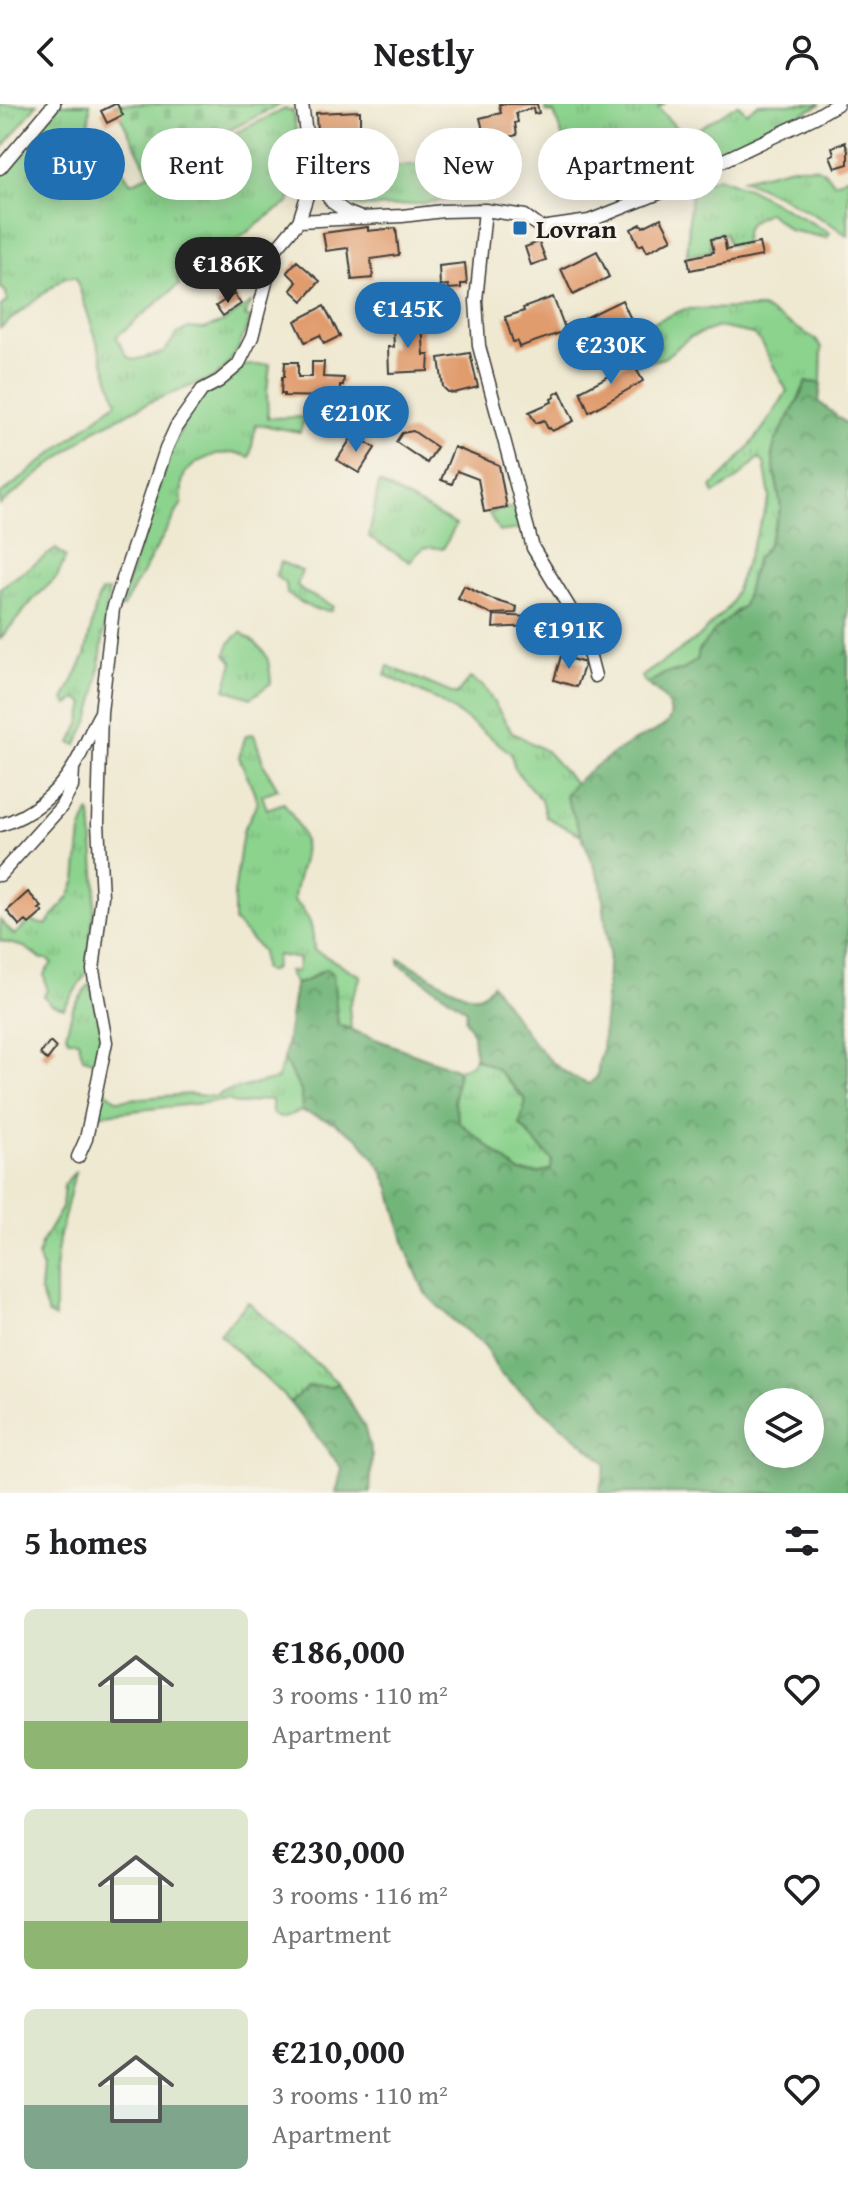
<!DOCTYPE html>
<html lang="en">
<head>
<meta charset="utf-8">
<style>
	:root { --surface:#fff; --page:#f2f2f2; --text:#202124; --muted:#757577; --accent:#1f6fb2 }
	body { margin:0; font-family:"Gentium Book Plus",serif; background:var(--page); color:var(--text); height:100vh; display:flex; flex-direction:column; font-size:30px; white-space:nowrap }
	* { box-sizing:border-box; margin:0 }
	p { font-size:26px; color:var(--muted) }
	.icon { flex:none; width:44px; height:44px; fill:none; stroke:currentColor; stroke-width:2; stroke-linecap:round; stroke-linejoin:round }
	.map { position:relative; height:1389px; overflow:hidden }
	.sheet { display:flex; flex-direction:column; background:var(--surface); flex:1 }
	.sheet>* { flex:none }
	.hud { position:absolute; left:24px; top:24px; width:800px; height:72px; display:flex; gap:16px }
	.tools { position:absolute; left:744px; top:1284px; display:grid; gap:16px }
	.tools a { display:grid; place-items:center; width:80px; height:80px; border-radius:50%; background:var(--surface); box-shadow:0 4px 20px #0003; font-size:40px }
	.price { position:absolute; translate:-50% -68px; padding:0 18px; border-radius:28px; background:var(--accent); color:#fff; font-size:26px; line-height:52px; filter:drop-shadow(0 2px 4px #0008) }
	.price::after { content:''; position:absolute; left:50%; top:48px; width:24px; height:18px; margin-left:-12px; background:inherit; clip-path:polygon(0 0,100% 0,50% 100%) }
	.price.on { background:#222; color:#fff }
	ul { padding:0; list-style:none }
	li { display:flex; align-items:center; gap:24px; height:200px; padding:0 24px }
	li span { display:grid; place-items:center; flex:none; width:224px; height:160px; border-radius:12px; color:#555 }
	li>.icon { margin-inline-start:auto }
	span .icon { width:96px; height:96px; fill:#fffc; stroke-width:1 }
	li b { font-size:34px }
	h2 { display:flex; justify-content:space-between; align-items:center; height:96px; padding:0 24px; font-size:34px }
	.tag { padding:0 28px; border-radius:36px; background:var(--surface); box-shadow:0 4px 20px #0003; font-size:28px; line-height:72px }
	.tag.on { background:var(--accent); color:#fff }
	header { display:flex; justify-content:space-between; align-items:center; height:104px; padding:0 24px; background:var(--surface); font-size:36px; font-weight:800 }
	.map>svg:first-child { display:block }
	.grass { fill:url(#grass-tufts); stroke:#547855; stroke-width:2 }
	.forest { fill:url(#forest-crowns); stroke:#46684a; stroke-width:2; fill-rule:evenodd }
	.cemetery { fill:url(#cemetery-stones); stroke:#547855; stroke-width:2 }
	.pitch { fill:#8cd38e; stroke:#547855; stroke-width:2 }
	.building { fill:#e19c6e }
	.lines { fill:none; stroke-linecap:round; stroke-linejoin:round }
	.street-casing { stroke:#3c3b37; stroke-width:15 }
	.street { stroke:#fff; stroke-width:12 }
	.poi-dot { fill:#1f6fb2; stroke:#f7f3e8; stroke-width:3 }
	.labels { text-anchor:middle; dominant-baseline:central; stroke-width:7; stroke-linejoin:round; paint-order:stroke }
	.poi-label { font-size:26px; font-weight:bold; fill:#1c1c1c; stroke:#f7f3e8; text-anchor:start }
</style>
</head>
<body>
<header><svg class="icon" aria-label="back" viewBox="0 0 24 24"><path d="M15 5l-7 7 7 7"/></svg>Nestly<svg class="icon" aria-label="person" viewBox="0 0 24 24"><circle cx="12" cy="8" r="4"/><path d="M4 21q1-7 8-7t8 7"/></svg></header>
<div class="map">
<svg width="848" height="1389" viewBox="0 0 848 1389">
	<defs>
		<pattern id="grass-tufts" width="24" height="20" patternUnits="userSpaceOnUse" patternTransform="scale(2)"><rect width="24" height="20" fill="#8cd38e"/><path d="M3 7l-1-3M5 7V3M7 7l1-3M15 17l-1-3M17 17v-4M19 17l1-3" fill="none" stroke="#78b57a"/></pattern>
		<pattern id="forest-crowns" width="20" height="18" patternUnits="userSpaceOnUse" patternTransform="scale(2)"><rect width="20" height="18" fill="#71b579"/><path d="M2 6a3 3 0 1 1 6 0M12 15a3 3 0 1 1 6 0" fill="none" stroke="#5c9262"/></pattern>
		<pattern id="cemetery-stones" width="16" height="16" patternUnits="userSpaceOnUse" patternTransform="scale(2)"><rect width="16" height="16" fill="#8cd38e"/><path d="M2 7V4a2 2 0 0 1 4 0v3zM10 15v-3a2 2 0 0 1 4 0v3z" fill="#78b57a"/></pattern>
	</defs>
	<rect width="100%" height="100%" fill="#f7f3e8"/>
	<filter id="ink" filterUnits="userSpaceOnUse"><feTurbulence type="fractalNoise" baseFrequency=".0125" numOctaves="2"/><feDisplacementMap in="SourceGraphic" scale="16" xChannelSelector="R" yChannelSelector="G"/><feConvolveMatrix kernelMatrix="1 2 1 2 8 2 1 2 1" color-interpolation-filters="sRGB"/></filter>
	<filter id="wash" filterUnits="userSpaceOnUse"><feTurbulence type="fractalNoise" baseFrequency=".006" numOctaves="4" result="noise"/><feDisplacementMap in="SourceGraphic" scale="32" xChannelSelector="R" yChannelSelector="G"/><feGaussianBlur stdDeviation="1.8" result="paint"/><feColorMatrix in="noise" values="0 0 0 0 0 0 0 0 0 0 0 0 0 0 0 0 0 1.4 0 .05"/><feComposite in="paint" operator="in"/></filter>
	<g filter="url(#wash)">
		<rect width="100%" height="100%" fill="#efe9d2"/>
		<!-- grass -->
		<path class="grass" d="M0,0H37L0,47Z
			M58,0H90L89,19L85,28L90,37H97L113,53L131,79L285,5L293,7L298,39L299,67L289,99L277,106L198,165L195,160L177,174L180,180L116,233L128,253L134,256L164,248L177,230L188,224L204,225L223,218L252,198L245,212L251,214L237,247L224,265L215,273L152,297L96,325L0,401V391L117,298L76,174L65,173L0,224V203L7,197L6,188L0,183V69Z
			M545,0H664L658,4L685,33L738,0L746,9L758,0H821L675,73L652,40L628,55L617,46L576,71L554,9L546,8Z
			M479,55L484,91C455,94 374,109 351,100C336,94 327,83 320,69Z
			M792,63C814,63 821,60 834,79L848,72V132L831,120L782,93L743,75Z
			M718,73L750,85L830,129L827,134L789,126L768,108C750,120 745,116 744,140L729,141L725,129L710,132L711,147L687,151C690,128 687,105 693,83Z
			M762,204L814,234L822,243L821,279L806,278L772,350L781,404L767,443L756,455L743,502L736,506L697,556L683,566L666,569L647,580L641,573L699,533L730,502L770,393L764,359L759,354L737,375L714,390L711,383C742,355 766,323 787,287L760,237L753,230L718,223L690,233L664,254L634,261L660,242L647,221L685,205Z
			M270,260L267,288L268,314L305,313L300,328L256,320L250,353L237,349L216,350L197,358L185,369L182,379V399L123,503L119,505L171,347L187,312L199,293L223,282L240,262Z
			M379,379L456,421L443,445C424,441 422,443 410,458L369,433Z
			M56,445L66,453L57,473L33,496L0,535V484Z
			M281,458L302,467L297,481L302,487L333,502L331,507L313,505L287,490L286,480L275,472Z
			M109,487L96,590L90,614L77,641L71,639L81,618L85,599L76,595L68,601L64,596L85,551L97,497L101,488Z
			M241,528C265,547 269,546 271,579L251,594L225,585L233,558L226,550L230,538Z
			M388,562L456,591L470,574L484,583L512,628L546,647L575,679L565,691L583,732L546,713L541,696L515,666L511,649L469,617L437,596L385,571Z
			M254,630L264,661L278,685L262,691L267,705L284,699C290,709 300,721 303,733C309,753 294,776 294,797C311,811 313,824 314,846L361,872L349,902L351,925L338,921L332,870L321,867L304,878L295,880L288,867L297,868L299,855L277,851L274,865L268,868L263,864L262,847L234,817V790L243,727L258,698L239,653L246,631Z
			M89,708L91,710L96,783L87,868L64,904L50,900L44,892L47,886L44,870L52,859L47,855H42L24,843L0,837V816L14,831L30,817L46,821L69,793L76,776L81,728Z
			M90,879L101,926L96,958L83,954L78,936L69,935L66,930L73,904Z
			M475,954L497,965L526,997L520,1021L552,1056L551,1065L539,1069L519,1068L459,1018L454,997L458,966L472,960Z
			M284,956L301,987L302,1007C290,1010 283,1018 272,1009V996C256,992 244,1007 229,996L96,1011L102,984L117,996L190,990L216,993L223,988L277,975Z
			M75,1068L59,1135L55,1166V1214L48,1210L40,1187L42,1164L38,1151L41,1140L62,1104L64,1080Z
			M248,1198L338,1279L330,1283L309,1282L290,1298L219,1230Z"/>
		<!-- forest -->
		<path class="forest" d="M806,278L821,279L819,298L848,321V1389H599L606,1359L499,1269L485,1242L448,1212L425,1189L406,1145L390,1084L380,1062L358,1034L333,1018L302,1007L301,987L284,956L295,880L304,878L326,865L333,870L338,921L458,966L454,997L459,1018L519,1068L539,1069L551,1065L552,1056L520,1021L526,996L497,965L475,954L473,930L465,915L467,906L399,860V854C415,862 462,894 477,892C484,891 488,885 492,880C519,917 544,965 589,980L597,973L599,958L602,947L609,849L601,779L565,691C579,671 612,650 634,637C643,632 660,627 667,619C679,603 658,588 647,580L666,569L683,566L697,556L699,546L715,526L743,502L756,455L767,443L781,404L772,350L775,338L800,293ZM810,1298V1350H758V1298Z
			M338,1279L364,1322L372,1352L370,1389H336L342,1365L290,1298L309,1282L330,1283Z"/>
		<!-- cemetery -->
		<path class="cemetery" d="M114,0H281L148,67Z"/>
		<!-- pitch -->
		<path class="pitch" d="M514,403L520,425L499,428L489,409Z"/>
		<g id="blocks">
			<!-- building -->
			<path class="building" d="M115,0H117L123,11L107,19L101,7Z
				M499,0H537L539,9L534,10L533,4L516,9L518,18L515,19L517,31L509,33V36L498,39L497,35L486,38L480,14L501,9Z
				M360,7V27L346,28V33L328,34V28L317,29L316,9Z
				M845,38L848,47V60L835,64L830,52L834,50L832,43Z
				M619,53L625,61L630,58L632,61L640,55L650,68L635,80L633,77L621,86L617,81L613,84L609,80L599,87L589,72Z
				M661,114L672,135L647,148L643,140L639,142L631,125L641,120L643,123Z
				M368,123V127L396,124L399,151L371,155L373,174L352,176L348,144L326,147L323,129Z
				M724,133L726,146L759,139L762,152L690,166L688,154L714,148L711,135Z
				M539,138L546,156L531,161L525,143Z
				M597,147L609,173L573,191L561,165Z
				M236,149L237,154L248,151L253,167L224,176L221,163L228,161L225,152Z
				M297,157L320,177L303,197L291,186L297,178L287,168Z
				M465,159L467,180H461V184L449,185L448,181L440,182L439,162Z
				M208,161L213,168L191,184L186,178L191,174L187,169L195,163L198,168Z
				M234,190L241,200L223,212L216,202Z
				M553,193L566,227L519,243L517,237L513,238L505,213L524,207L523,204Z
				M622,196L635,224L599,240L585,214Z
				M324,202L340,232L324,240L320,231L305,238L295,217Z
				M422,219L424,251H429L428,267L389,269L388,243H394L393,220Z
				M470,249L478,283L454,289L448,288L443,283L439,254Z
				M631,256L643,277L589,308L580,287L607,273Z
				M285,258H298V273H312V258H324L323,273L344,274L343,281H340V291H329V293L284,292V290H281L282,273H284Z
				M560,287L574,317L552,327L550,324L548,325L544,316L536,319L529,308L552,298L551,295L555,293L554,291Z
				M413,327L437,343L427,359L396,338L402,329Z
				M354,330L375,344L359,369L337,356Z
				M454,343L499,361L507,404L484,408L478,375L457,367L452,380L441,376Z
				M464,482L491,495L517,503L516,509L491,510L458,495Z
				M494,511L562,515L561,529L530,527V522L493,524Z
				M561,552L585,559L577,583L554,576Z
				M28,788L42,803L39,805L43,808L29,820L26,817L20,822L7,807Z
				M50,938L56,944L47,956L40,950Z"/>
		</g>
	</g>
	<g filter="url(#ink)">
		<use href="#blocks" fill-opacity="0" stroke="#3c3b37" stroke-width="2"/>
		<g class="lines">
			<defs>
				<path id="street" d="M302,0L311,65L316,77L332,98L346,108L361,114L402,112L443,107L485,106L525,112L541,124L589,117L672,84L724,56L815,13L837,0
					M0,64L54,0
					M485,106L476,197L479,242L533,444L583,526L595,572
					M299,117L358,114
					M0,721C31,712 57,690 74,662C84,646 90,627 100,610
					M0,771L61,703L72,683L73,664
					M78,1053L86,1035L106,938L93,866L102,792L98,719L101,608L113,505L166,345L176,323L202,286L219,277L238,261L252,233L274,147L299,117L307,92L316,77"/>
			</defs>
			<!-- street casing -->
			<use href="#street" class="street-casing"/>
			<!-- street -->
			<use href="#street" class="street"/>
		</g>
	</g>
	<!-- markers -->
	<rect class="poi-dot" x="512" y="116" width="16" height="16" rx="4"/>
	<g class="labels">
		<!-- poi labels -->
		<g class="poi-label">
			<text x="536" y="124">Lovran</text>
		</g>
	</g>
</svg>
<div class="tools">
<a><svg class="icon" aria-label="layers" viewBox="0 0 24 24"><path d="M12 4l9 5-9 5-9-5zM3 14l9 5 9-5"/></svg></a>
</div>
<b class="price on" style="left:228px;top:201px">€186K</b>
<b class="price" style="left:408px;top:246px">€145K</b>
<b class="price" style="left:611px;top:282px">€230K</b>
<b class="price" style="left:356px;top:350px">€210K</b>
<b class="price" style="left:569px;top:567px">€191K</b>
<div class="hud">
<a class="tag on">Buy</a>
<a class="tag">Rent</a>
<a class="tag">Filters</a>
<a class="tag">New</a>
<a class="tag">Apartment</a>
</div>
</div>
<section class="sheet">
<h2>5 homes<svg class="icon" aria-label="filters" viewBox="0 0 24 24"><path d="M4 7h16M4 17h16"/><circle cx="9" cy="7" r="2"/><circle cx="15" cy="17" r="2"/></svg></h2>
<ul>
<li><span style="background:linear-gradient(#dfe7d0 70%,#8fb573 0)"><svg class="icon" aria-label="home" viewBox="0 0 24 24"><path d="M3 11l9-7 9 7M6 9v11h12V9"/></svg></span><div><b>€186,000</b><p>3 rooms · 110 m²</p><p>Apartment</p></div><svg class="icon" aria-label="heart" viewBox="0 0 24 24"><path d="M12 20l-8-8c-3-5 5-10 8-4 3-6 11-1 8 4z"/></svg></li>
<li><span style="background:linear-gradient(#dfe7d0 70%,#8fb573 0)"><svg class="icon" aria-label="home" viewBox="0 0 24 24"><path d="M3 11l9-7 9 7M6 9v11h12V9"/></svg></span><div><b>€230,000</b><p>3 rooms · 116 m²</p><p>Apartment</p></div><svg class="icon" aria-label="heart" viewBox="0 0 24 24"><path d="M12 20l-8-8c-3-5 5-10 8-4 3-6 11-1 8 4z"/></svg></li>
<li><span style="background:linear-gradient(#dfe7d0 60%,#7fa58c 0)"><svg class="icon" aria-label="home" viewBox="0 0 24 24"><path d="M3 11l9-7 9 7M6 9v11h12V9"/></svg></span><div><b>€210,000</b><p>3 rooms · 110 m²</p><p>Apartment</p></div><svg class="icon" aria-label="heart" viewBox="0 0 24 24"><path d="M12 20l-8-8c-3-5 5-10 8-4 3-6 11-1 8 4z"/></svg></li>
</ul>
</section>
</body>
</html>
